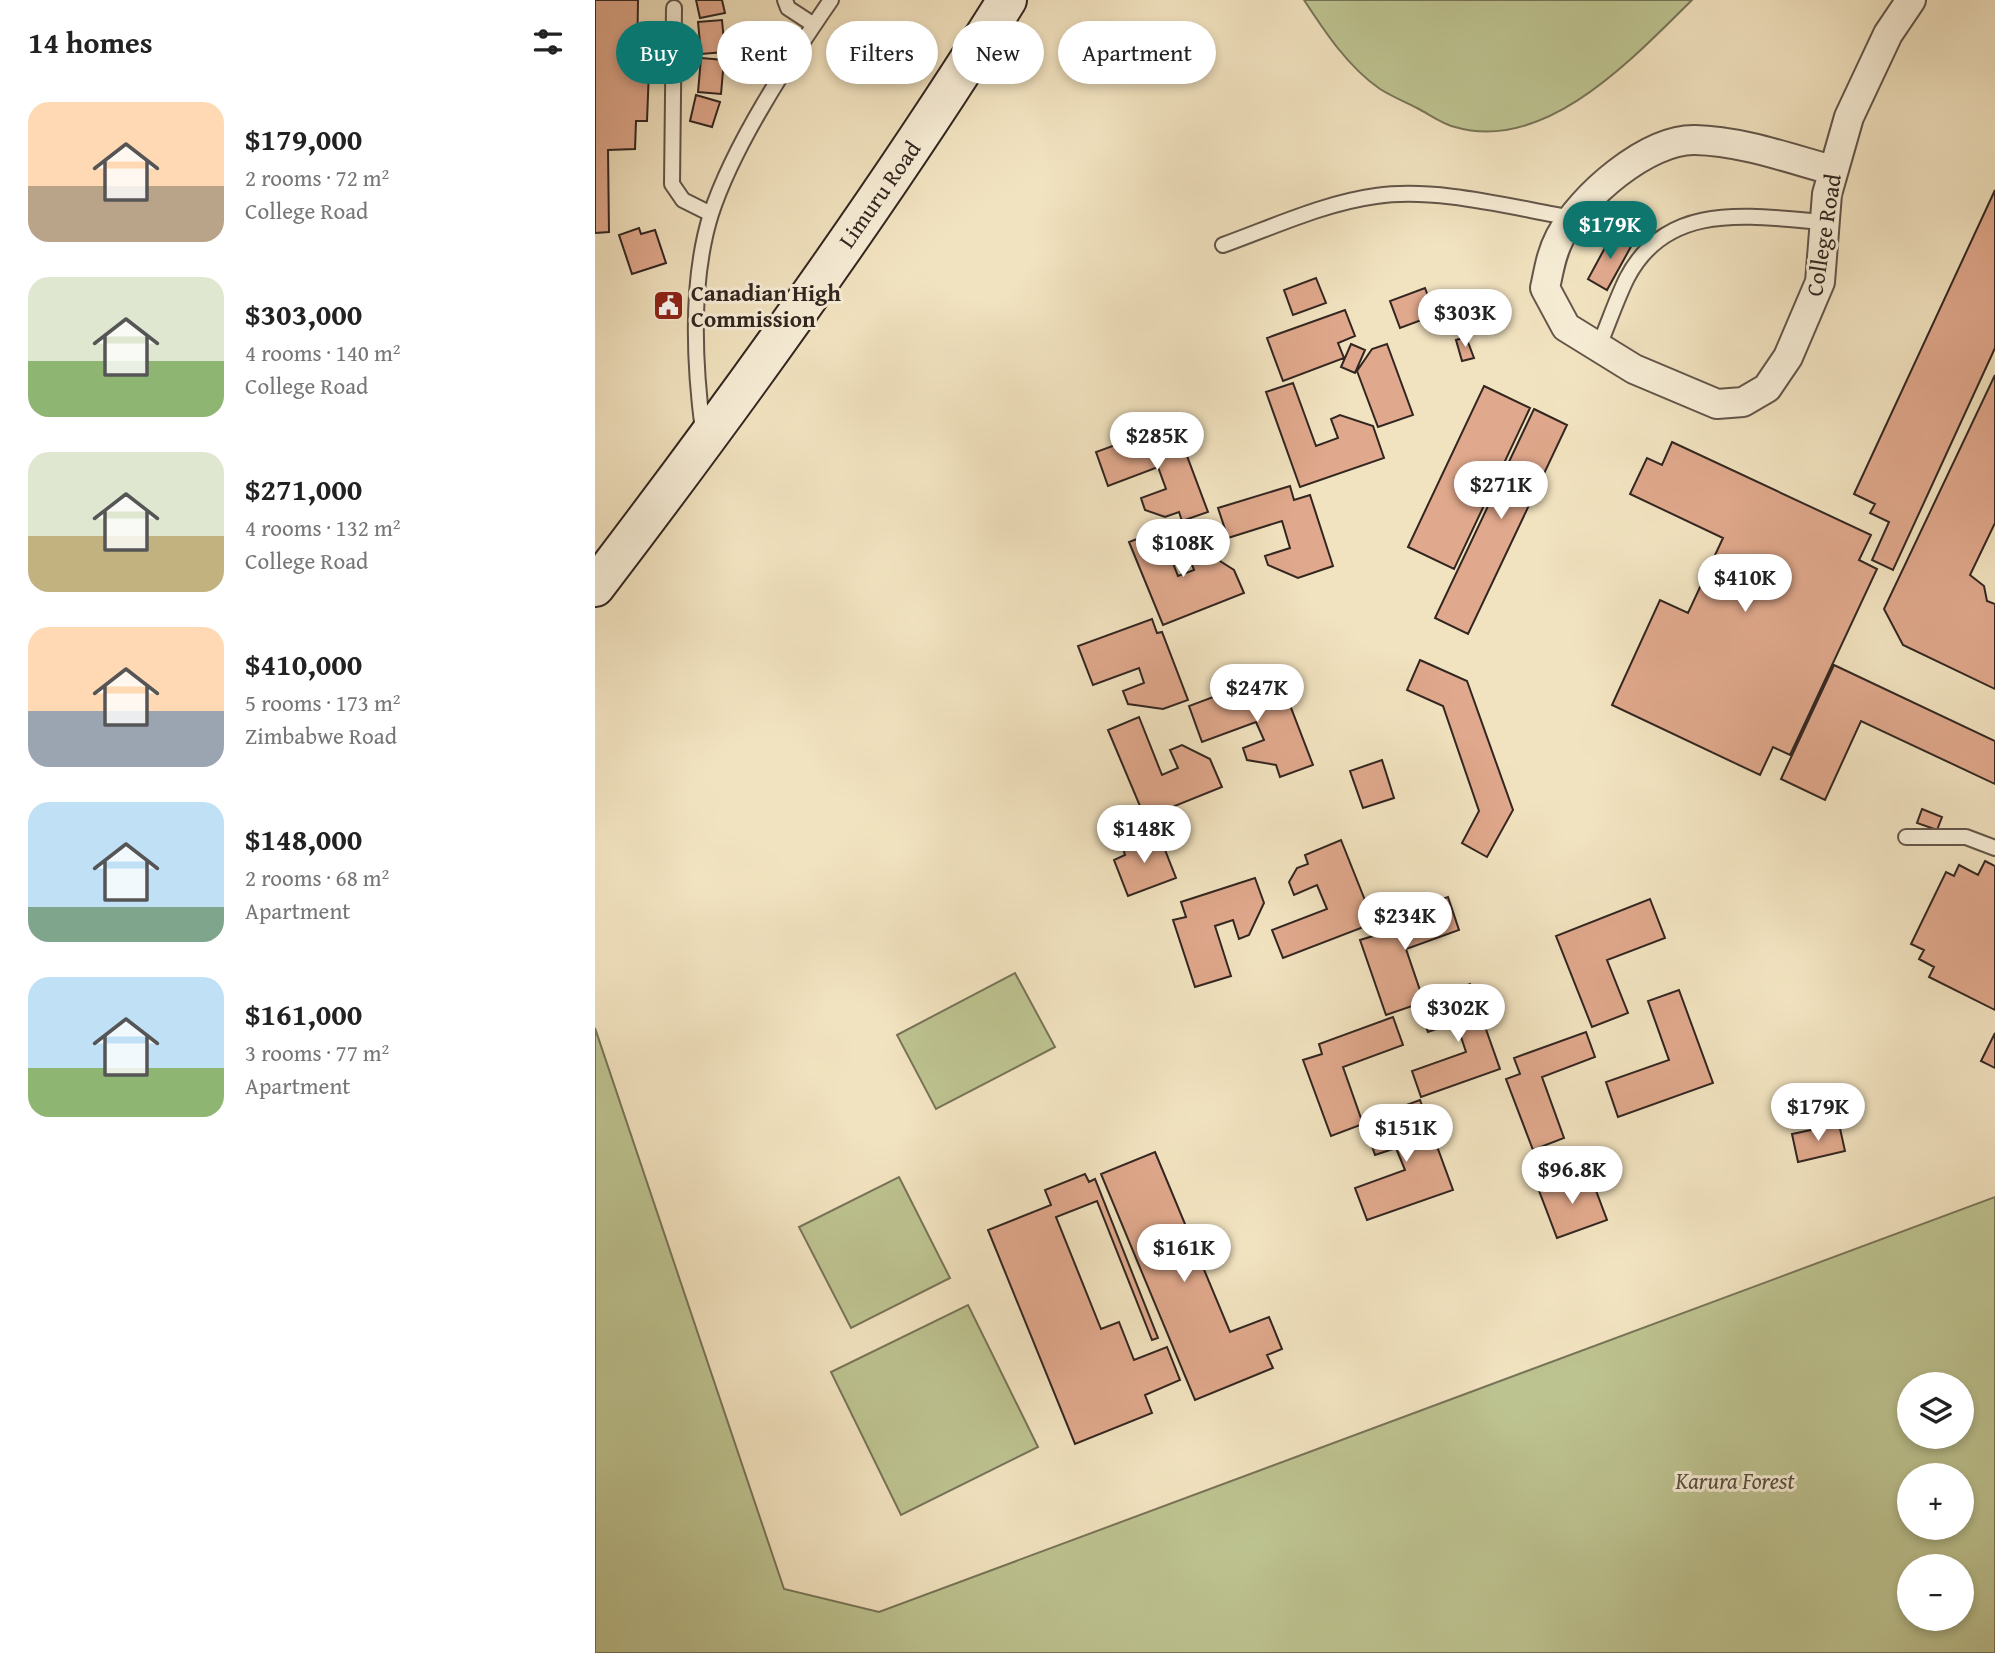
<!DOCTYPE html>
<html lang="en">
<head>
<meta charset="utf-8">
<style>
	:root { --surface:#fff; --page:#f6f6f6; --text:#222; --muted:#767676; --accent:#0f766e }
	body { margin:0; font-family:"Gentium Book Plus",serif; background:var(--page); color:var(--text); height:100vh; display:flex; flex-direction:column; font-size:26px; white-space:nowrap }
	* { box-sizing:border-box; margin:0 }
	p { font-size:23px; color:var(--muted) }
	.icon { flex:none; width:38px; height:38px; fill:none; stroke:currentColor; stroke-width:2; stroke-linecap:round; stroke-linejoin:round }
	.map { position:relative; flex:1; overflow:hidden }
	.side { display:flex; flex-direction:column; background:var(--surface); width:595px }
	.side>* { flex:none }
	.hud { position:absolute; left:21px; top:21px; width:665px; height:63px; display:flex; gap:14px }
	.buttons { position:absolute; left:1302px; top:1372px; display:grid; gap:14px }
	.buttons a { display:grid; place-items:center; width:77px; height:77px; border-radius:50%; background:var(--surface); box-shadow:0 4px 10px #0003; font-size:35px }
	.price { position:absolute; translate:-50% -60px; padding:0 16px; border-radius:24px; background:#fff; color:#222; font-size:23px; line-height:46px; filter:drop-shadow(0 2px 4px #0008) }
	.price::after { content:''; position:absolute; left:50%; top:42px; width:21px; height:16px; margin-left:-10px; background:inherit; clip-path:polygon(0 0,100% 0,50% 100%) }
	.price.active { background:var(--accent); color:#fff }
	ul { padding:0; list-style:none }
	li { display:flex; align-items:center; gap:21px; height:175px; padding:0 28px }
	li span { display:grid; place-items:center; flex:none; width:196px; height:140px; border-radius:21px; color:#555 }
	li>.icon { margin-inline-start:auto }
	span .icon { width:84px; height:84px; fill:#fffc; stroke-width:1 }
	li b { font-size:30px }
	h2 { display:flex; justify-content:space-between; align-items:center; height:84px; padding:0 28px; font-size:30px }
	.chip { padding:0 24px; border-radius:32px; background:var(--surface); box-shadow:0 4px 10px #0003; font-size:24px; line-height:63px }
	.chip.active { background:var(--accent); color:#fff }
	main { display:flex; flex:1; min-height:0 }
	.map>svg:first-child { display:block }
	.green { fill:#bdc390; stroke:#787458; stroke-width:2; fill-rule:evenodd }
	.building { fill:#e0a88c; stroke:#322621; stroke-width:2 }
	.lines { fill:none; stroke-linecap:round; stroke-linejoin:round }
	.lane-casing { stroke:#625549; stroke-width:18 }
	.street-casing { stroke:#625549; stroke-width:32 }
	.secondary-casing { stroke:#322621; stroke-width:42 }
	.lane { stroke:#f7edd6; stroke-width:14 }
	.street { stroke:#f7edd6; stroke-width:28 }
	.secondary { stroke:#f7edd6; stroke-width:38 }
	.labels { text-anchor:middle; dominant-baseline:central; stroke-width:6; stroke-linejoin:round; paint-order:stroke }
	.street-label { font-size:23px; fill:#322621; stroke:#f7edd6 }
	.poi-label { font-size:23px; font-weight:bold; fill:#322621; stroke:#f7edd6; text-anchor:start }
	.park-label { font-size:23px; font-style:italic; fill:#554d3d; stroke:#f7edd6 }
</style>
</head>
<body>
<main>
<section class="side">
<h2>14 homes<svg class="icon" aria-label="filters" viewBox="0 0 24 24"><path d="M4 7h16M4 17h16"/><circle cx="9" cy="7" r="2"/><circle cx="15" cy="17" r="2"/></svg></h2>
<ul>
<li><span style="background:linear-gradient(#ffd9b3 60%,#b9a48a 0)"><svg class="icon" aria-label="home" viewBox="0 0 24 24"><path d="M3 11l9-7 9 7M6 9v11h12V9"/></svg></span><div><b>$179,000</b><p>2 rooms · 72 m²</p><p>College Road</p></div></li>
<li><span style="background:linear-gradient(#dfe7d0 60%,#8fb573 0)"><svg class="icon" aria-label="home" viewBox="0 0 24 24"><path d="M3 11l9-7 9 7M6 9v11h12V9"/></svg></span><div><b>$303,000</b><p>4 rooms · 140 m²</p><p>College Road</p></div></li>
<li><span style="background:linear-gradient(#dfe7d0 60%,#c2b280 0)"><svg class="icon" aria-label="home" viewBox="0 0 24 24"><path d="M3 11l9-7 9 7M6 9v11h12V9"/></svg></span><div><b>$271,000</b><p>4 rooms · 132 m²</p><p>College Road</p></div></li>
<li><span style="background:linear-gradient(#ffd9b3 60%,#9aa5b1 0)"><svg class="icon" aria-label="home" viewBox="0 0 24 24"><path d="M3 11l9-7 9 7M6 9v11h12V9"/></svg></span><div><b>$410,000</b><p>5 rooms · 173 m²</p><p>Zimbabwe Road</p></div></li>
<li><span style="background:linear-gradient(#bfe0f5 75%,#7fa58c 0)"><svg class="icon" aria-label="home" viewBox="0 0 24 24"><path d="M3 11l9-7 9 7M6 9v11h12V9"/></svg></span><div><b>$148,000</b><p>2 rooms · 68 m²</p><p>Apartment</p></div></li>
<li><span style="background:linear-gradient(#bfe0f5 65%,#8fb573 0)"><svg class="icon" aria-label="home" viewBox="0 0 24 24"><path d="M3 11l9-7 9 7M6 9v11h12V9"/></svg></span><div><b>$161,000</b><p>3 rooms · 77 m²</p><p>Apartment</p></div></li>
</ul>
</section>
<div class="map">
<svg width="1400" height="1653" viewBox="0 0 1400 1653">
	<rect width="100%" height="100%" fill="#f2e3c0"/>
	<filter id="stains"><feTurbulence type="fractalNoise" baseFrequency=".00286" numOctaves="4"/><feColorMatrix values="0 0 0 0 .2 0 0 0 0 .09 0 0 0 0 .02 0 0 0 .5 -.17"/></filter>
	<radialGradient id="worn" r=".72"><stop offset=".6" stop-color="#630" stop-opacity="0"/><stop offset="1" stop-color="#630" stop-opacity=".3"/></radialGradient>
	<!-- green -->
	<path class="green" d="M709,0H1097C1040,56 951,154 860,127C847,124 834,114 822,108C810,102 796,96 785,89C753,67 730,32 709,0Z
		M420,973L460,1047L341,1109L302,1035Z
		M0,1028L189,1589L284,1612L1400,1197V1653H0ZM1314,1384H1367V1437H1314ZM1367,1475V1528H1314V1475ZM1367,1566V1619H1314V1566Z
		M304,1177L355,1278L256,1328L204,1227Z
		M373,1305L443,1447L306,1515L236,1372Z"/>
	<!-- building -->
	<path class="building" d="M0,0H43L42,69H54L52,121H41L40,149L13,150L14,232L0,233Z
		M101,0H127L130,13L105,18Z
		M127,20L130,52L106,54L103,22Z
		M106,58L129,60L126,94L103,92Z
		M101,95L125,102L117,127L95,121Z
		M1400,190V348L1298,570L1277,560L1294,522L1275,513L1280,504L1259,494Z
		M44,228L46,234L60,230L71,263L37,274L24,235Z
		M1018,233L1038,243L1012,290L993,279Z
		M721,278L731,303L698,315L689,290Z
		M830,288L840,315L805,328L795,301Z
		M750,310L760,336L743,343L749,358L688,381L672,338Z
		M871,337L879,358L867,361L861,340Z
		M756,344L770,350L760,373L746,367Z
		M792,344L818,415L783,427L762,371L777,349Z
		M1400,375V523L1375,575L1389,586L1392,601L1400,604V689L1308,645L1289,609Z
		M698,383L721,446L743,438L736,419L745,415L778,426L789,458L705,487L671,392Z
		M889,386L935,408L859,569L813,547Z
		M939,409L972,425L873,634L840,618Z
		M572,426L579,442L586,440L613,512L587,521L584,512L570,517L550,510L546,498L571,489L563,467L513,486L501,452Z
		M1077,442L1276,535L1264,560L1282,569L1195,755L1178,747L1165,775L1017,705L1065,600L1093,613L1128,538L1035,494L1052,458L1067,465Z
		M695,486L699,500L715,495L738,566L703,578L673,565L670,556L695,548L687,521L633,538L623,508Z
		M565,530L583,576L599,570L593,554L606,549L639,570L649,593L568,625L534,542Z
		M557,619L562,633L567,632L593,700L568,709L533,704L528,691L549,683L544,668L498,685L483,646Z
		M825,660L872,681L918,810L892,857L867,843L884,811L848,706L812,690Z
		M1239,665L1400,741V784L1266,721L1230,800L1186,779Z
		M677,675L682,689L688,687L718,765L685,777L681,765L652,760L648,748L669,740L661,722L607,742L594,706Z
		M544,717L567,775L583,768L575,750L587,745L615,759L627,787L550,818L513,730Z
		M787,760L799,798L768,808L755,771Z
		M1327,809L1347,817L1342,830L1322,823Z
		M563,832L581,878L533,896L519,860L530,855L527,845Z
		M746,840L779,923L688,958L677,930L732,909L722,885L699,895L694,882L702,868L713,864L710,855Z
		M1390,861L1400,866V1010L1334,977L1339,967L1324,959L1329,950L1316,944L1351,872L1359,876L1364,865L1383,875Z
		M660,878L669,903L654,935L644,939L638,920L620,926L636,976L600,987L578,920L591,917L586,902Z
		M853,897L864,930L811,949L829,1002L791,1015L765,940L788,933L784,921Z
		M1055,899L1070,938L1012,960L1033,1013L997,1027L961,936Z
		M875,984L905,1069L826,1097L817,1071L871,1052L861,1022L833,1032L828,1020L838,1006L848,1002L845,995Z
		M1084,990L1118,1083L1023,1117L1011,1082L1074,1060L1053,1001Z
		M798,1017L808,1045L748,1067L768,1124L736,1136L708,1060L727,1054L724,1044Z
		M991,1032L1000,1057L947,1077L969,1138L938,1150L911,1079L925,1074L919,1058Z
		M1400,1033V1068L1386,1061Z
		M825,1100L858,1190L772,1220L760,1188L810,1170L801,1148L780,1155L776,1143L784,1124L795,1120L792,1112Z
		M1244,1124L1250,1151L1203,1162L1197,1134Z
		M560,1152L635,1332L674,1317L687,1349L672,1355L678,1368L600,1400L506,1174Z
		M490,1174L494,1182L500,1179L563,1338L557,1340L502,1201L461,1217L506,1329L524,1322L539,1360L572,1347L585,1380L550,1395L557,1413L480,1444L393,1230L456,1205L450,1190Z
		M973,1177L976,1187L997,1180L1012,1220L962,1238L943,1188Z"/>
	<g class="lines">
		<defs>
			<path id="lane" d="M190,0L193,8L219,25
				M79,8L77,184L88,200L116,214
				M628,245C678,227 729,203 781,196C843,187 918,208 979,218
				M1003,348C1013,325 1021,300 1032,278C1073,199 1158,217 1230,222
				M108,431C99,362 95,281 116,214C139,144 194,61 236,0
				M1311,837H1371L1400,848"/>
			<path id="street" d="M1237,170C1193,158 1146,141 1100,140C1052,139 986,197 965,237C956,254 954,270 950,288L971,327L1039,369L1122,404L1148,402L1172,388L1193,357L1225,282L1232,194L1254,117L1293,34L1316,0"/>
			<path id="secondary" d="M0,587C145,397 286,202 412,0"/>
		</defs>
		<!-- lane casing -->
		<use href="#lane" class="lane-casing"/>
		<!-- street casing -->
		<use href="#street" class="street-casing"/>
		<!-- secondary casing -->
		<use href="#secondary" class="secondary-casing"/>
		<!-- lane -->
		<use href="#lane" class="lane"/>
		<!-- street -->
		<use href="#street" class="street"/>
		<!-- secondary -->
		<use href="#secondary" class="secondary"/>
	</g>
	<!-- icons -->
	<defs>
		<symbol id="civic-square" viewBox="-11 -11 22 22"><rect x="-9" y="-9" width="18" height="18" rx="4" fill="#8f2418" stroke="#f7edd6"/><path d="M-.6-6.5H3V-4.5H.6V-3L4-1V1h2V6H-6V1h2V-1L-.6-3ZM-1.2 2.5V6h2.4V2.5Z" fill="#fff"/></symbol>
	</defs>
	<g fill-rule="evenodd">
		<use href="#civic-square" x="56" y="288" width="35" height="35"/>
	</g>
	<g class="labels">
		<!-- street labels -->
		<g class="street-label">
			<text transform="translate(284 194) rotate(-55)">Limuru Road</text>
			<text transform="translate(1228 235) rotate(-81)">College Road</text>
		</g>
		<!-- poi labels -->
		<g class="poi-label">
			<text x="96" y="292">Canadian High<tspan x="96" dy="26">Commission</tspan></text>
		</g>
		<!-- park labels -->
		<g class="park-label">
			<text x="1140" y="1480">Karura Forest</text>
		</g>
	</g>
	<rect width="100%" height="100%" filter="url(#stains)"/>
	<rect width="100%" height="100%" fill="url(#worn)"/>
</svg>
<div class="buttons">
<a><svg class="icon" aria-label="layers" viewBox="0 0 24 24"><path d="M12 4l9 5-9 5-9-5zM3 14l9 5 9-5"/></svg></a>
<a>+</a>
<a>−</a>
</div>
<b class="price active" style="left:1015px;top:261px">$179K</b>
<b class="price" style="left:870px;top:349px">$303K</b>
<b class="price" style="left:562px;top:472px">$285K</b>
<b class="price" style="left:906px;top:521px">$271K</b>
<b class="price" style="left:588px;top:579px">$108K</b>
<b class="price" style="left:1150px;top:614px">$410K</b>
<b class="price" style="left:662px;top:724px">$247K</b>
<b class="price" style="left:549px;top:865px">$148K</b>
<b class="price" style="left:810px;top:952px">$234K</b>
<b class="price" style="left:863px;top:1044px">$302K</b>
<b class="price" style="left:1223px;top:1143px">$179K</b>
<b class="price" style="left:811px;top:1164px">$151K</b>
<b class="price" style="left:977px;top:1206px">$96.8K</b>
<b class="price" style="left:589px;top:1284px">$161K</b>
<div class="hud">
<a class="chip active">Buy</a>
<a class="chip">Rent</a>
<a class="chip">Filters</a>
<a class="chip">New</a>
<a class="chip">Apartment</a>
</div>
</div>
</main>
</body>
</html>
